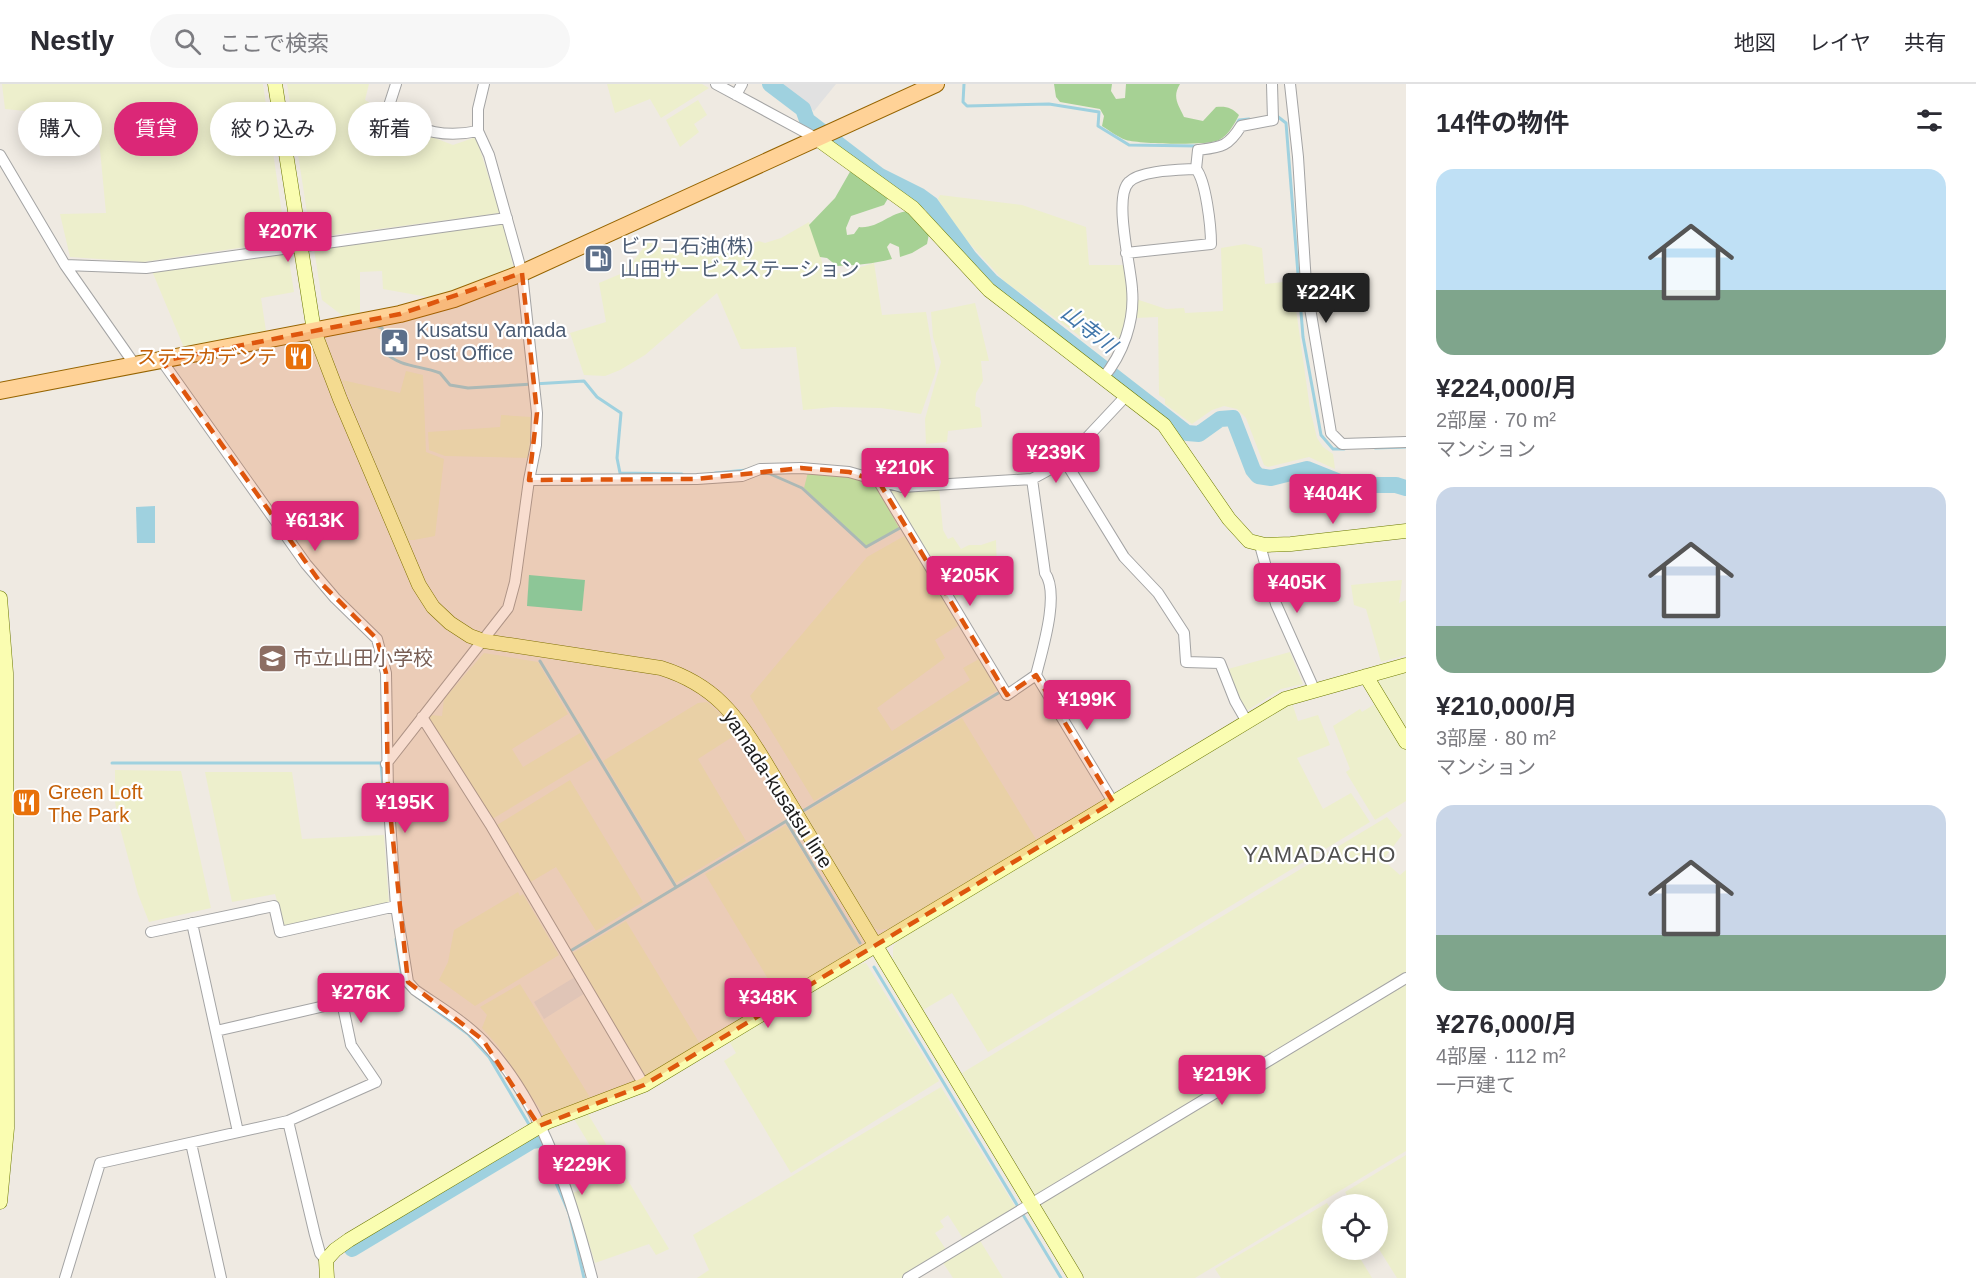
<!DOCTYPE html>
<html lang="ja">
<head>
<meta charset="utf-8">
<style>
	:root { --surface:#fff; --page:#f7f7f7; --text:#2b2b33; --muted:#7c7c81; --line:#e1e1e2; --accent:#db2777 }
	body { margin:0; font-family:Arial,"Noto Sans JP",sans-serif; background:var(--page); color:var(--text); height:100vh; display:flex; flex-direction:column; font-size:22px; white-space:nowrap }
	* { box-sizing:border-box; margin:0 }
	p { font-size:20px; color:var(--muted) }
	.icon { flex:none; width:33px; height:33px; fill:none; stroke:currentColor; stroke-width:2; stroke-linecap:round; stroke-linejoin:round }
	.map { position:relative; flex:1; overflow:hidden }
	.drawer { display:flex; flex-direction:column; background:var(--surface); width:570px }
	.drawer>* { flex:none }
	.hud { position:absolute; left:18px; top:18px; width:570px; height:54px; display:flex; gap:12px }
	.buttons { position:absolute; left:1322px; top:1110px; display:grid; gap:12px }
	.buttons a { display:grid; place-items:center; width:66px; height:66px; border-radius:50%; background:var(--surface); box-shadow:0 3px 15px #0003; font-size:30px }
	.price { position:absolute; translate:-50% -51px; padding:0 14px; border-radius:6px; background:var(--accent); color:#fff; font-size:20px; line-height:39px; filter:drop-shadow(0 2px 3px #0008) }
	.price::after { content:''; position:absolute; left:50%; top:36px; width:18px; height:14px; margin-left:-9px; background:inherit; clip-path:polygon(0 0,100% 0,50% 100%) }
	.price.active { background:#222; color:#fff }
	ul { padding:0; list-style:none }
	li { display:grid; align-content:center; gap:12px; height:318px; padding:0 30px }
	li span { display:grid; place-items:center; height:186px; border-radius:18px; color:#555 }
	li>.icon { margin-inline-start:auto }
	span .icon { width:108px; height:108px; fill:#fffc; stroke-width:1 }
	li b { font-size:26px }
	h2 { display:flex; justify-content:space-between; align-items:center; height:72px; padding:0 30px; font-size:26px }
	.chip { padding:0 21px; border-radius:27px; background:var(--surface); box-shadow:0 3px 15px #0003; font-size:21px; line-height:54px }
	.chip.active { background:var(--accent); color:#fff }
	header { display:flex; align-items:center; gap:36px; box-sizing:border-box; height:84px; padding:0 30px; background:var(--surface); border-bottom:2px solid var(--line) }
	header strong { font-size:28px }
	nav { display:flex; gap:33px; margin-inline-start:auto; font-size:21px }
	.search { width:420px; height:54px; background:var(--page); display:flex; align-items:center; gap:15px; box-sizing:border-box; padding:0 21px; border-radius:33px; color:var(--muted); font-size:22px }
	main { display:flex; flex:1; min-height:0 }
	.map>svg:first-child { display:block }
	.farmland { fill:#edefcc }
	.forest { fill:#a6d194 }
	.park { fill:#bbfcc0 }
	.pitch { fill:#7ae3ba }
	.parking { fill:#e1e1e1 }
	.water { fill:#9fd1df }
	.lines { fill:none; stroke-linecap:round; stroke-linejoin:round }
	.stream { stroke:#9fd1df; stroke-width:3 }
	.river { stroke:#9fd1df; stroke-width:16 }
	.street-casing { stroke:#a4a4a4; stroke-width:12 }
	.secondary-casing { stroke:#6b7800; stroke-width:15 }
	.primary-casing { stroke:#966400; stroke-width:18 }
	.street { stroke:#fff; stroke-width:10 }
	.secondary { stroke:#fafdb1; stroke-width:14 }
	.primary { stroke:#ffd297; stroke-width:16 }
	.marked { fill:#de560d; fill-opacity:0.2; stroke:#de560d; stroke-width:4.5; stroke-dasharray:12 8; stroke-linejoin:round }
	.labels { text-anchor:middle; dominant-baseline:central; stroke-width:4.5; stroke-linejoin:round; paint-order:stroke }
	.service-label { font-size:20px; fill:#4e5e75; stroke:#fff; text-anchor:start }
	.food-label { font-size:20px; fill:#c56008; stroke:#fff; text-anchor:end }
	.education-label { font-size:20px; fill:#785e54; stroke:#fff; text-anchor:start }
	.street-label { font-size:20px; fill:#1d1d1d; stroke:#fff }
	.water-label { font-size:21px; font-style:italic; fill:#4176aa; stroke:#fff }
	.quarter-label { font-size:22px; letter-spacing:1.5px; fill:#505050; stroke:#fff }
</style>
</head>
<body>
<header>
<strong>Nestly</strong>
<div class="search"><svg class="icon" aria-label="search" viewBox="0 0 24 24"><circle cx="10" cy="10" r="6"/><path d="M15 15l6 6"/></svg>ここで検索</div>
<nav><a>地図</a><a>レイヤ</a><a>共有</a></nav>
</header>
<main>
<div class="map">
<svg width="1406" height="1194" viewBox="0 0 1406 1194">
	<rect width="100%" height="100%" fill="#efeae2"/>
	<!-- farmland -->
	<path class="farmland" d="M2,0H263L286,157L143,178L70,173L60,130L106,129L97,34L5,25Z
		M287,0H369L365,16L381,26L382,34L453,61L476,53L500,129L311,154Z
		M607,0H702L709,4L661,34L650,15L615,29Z
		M698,16L707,31L694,40L699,48L680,63L666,36Z
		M940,111L1022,121L1086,143L1089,181H1124L1129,210L1122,256L1094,241L1085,256L1004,197L959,148L938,115Z
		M809,138L827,193L874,179L882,231L926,228L936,287L921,330L881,324L834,323L803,326L796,263L741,265L717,209L645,271L620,286L605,292L584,291L570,249L606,238L599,199L625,188L648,158L668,167L714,173L759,157L765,159L781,154Z
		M504,140L514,185L439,215L383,205L382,187L360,188V230L343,232L322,216L314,165Z
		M1245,160L1262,164L1265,200L1292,197L1310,325L1317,354L1323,363L1333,370L1335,385L1309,373L1268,383L1264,381L1246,334L1237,325L1224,322L1212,326L1192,340L1165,320V315L1159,311L1158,233L1134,234L1136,215L1166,225L1184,224L1185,229L1223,227L1221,164Z
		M288,169L294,208L261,214L266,247L185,266L152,187Z
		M975,219L989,277H981L983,297L976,309L975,322L980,324L982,343L948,347L947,358L926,360L925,335L941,278L933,253L931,228Z
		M406,287L423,291L426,368L444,375L435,452L414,456H407L342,296L400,309Z
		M501,331L531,333L529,374L445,372L429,366L428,348L500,343Z
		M892,403L939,404L943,446L948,455L953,453L961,465L969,461H981L996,456L997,488L954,515L888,406Z
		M906,451L959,541L935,556L945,574L877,624L892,647L970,596L963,584L979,575L998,606L814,717L750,612L867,473Z
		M1402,496L1399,519L1406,516V571L1381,578L1366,525L1354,521L1351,501Z
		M1290,568L1303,600L1281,605L1245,628L1228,585Z
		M484,569L538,578L568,630L512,665L523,683L580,649L594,674L494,734H489L429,635L430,631L442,632L444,615Z
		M1406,587V653L1373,596Z
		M707,618L723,632L737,650L698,675L746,757L676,799L603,677L698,619Z
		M1378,618L1406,665V717L1375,736L1349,693L1346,688L1350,685L1333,642L1360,625L1362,628Z
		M1292,619L1298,637L1318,631L1330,661L1297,674L1323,725L1351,709L1370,738L988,968L952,909L923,926L893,878V863L901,853Z
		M962,634L1037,757L894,844L878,846L869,840L804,729Z
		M115,686L181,687L211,824L149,838L138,810L119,740L115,718Z
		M205,688H292L302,755L384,751L389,820L285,843L275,810L232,818Z
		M570,696L643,818L596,847L556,783L529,799L496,746L497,741Z
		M1387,733L1402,751L1383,776L1400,791L1406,786V890L1038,1111L1034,1109L962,989Z
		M786,741L860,863L779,913L705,790Z
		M518,808L520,812L523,810L559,871L475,922L439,896L448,878L454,846Z
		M626,837L700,960L646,993L571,870Z
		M866,879L939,997L791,1089L724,977L736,969L729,957L851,882Z
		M1406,898V1067L1195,1194H1085L1042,1123L1041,1117Z
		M520,900L591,1015L545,1033L498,962L482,944L487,931L480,923Z
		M941,1003L1016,1124L964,1156L948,1131L940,1137L944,1143L935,1149L947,1167L903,1194H697L709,1186L693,1151Z
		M588,1030L669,1165L656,1171L649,1160L595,1179L573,1109L609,1093L574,1035Z
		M1406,1071V1194H1397L1377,1162V1120H1352L1345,1108Z
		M1327,1119L1332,1127V1166H1355L1372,1194H1221L1215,1185Z
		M979,1155L1003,1194H953L942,1177Z"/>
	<!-- forest -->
	<path class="forest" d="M1054,0H1112L1111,7L1116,15L1125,14L1126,0H1180C1172,13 1178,20 1184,33L1203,37L1216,23C1227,22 1232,24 1239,31C1235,39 1228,52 1219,56C1207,62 1140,60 1126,56C1117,53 1109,46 1102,42L1104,32L1100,25L1060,18L1056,13Z
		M851,86L879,108L890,111L884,121L851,132L846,144L847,151L854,150L859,143C878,145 889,129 908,127L929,150L927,160L912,169L900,173L899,163L890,159L887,163L892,175C872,180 857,181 837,182L827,174L820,173L809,141L835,114Z"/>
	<!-- park -->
	<path class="park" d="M808,388L857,393L875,400L899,444L866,463L804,404Z"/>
	<!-- pitch -->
	<path class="pitch" d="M529,491L585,496L582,527L527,522Z"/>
	<!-- parking -->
	<path class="parking" d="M776,0H836L814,27Z
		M575,893L585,909L544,935L534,918Z"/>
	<!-- water -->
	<path class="water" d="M155,422V459H137L136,423Z"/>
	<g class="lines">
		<!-- stream -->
		<path class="stream" d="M964,0L963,18L967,22L1049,20L1099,28L1098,42L1129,61L1198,62
			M1277,32L1286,39L1303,253L1321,351L1333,365H1344
			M1237,40L1239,36L1249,35
			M376,242L382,244L388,264L384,268C402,284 419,281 440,289L450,301L468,304L584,297L597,313L621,329L617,374L620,389L682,390
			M1375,364L1406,363
			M715,389L747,386
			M768,389L802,404L866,463L900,444
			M540,577L676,803
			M112,679H381L383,702
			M803,727L1000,608
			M786,737L860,859
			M396,855L403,900L406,903
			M572,866L788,736
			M874,883L1061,1194
			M416,912L468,950L489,973L530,1042
			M535,1051L569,1129L584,1194"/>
		<!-- river -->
		<path class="river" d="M770,0L803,25L807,36L880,92L920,112L931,120L969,173L991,197L1187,349L1199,350L1220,335L1233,334L1253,386L1258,392L1271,394L1307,385L1347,401H1396L1406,404
			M352,1165L532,1057L538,1056"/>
		<defs>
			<path id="street" d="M396,0L386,31C421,45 440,55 478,47
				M716,0L816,54
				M1290,0L1298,73L1306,200L1331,349L1342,360L1406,358
				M736,11L742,0
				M0,71L65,181L135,281
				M1126,169L1211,160C1211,143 1206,97 1196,85
				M65,181L146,184L507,134
				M162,277L306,480L335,514L377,555L386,589L388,709L396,822L408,898L415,906C438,922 464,937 484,958C543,1020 571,1113 592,1194
				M1103,294C1123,270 1135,237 1132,205C1131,183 1113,113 1129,98C1141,86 1179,86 1196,85L1198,66C1221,63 1228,63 1241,42L1273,36L1272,0
				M1065,377L1124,473L1158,509L1184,549L1186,578L1220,579L1235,617L1247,638
				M529,396L697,395L742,392L760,385L801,384L849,388L902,403L1032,395L1065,377L1125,313
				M879,398L1007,611L1036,591C1042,567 1060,510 1045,489L1032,395
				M1260,461L1276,520L1314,605
				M1036,591L1113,718
				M422,633L490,740L644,1001
				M386,680L508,524L515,498L529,396L536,361L537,329L522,189L489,71L478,47V25L484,0
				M192,839L238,1048
				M151,848L274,822L280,848L396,822
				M216,947L342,918L351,961L376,998L288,1037
				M191,1059L221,1194
				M65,1194L100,1079L288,1037L315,1151L320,1169L326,1176
				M908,1194L1406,894"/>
			<path id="secondary" d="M275,0L314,247L340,315L419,501L433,523L450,539L470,552L484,557L661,584C715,601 736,631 765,678L1076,1194
				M816,54L913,124L989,206L1164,341L1229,435L1249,457L1265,461L1291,460L1406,447
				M0,514L6,589L7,1044L0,1118
				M1366,592L1406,658
				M327,1194L326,1176L335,1166L349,1156L547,1038L644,1001L1285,615L1406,581"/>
			<path id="primary" d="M0,307L400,230L454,215L522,189L936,0"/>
		</defs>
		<!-- street casing -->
		<use href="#street" class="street-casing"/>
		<!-- secondary casing -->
		<use href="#secondary" class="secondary-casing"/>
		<!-- primary casing -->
		<use href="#primary" class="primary-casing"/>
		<!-- street -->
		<use href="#street" class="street"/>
		<!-- secondary -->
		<use href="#secondary" class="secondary"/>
		<!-- primary -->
		<use href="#primary" class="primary"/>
	</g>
	<!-- marked area -->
	<path class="marked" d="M522,189L537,329L529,396L697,395L801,384L849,388L879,398L1007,611L1036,591L1113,718L644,1001L539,1042L483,956L408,898L388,709L386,589L377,555L320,498L162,277L400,230Z"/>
	<!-- icons -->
	<defs>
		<symbol id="fuel-square" viewBox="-11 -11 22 22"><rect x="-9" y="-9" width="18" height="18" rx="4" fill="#5c6f8a" stroke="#fff"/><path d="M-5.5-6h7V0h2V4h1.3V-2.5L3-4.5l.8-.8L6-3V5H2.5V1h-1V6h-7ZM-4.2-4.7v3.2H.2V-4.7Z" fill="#fff"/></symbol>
		<symbol id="civic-square" viewBox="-11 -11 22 22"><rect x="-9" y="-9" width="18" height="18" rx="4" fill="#5c6f8a" stroke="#fff"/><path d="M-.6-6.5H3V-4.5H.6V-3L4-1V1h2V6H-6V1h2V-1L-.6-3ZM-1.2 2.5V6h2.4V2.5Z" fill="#fff"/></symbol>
		<symbol id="restaurant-square" viewBox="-11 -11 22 22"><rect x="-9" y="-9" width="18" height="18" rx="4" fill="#e8710a" stroke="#fff"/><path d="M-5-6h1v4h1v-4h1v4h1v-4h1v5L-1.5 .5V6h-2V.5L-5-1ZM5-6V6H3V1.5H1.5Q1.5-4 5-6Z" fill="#fff"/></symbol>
		<symbol id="school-square" viewBox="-11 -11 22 22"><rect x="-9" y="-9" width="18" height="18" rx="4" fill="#8d6e63" stroke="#fff"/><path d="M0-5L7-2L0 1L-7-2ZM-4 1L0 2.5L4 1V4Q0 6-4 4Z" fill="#fff"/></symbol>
	</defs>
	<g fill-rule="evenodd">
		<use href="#fuel-square" x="582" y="158" width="33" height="33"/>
		<use href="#civic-square" x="378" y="242" width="33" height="33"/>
		<use href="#restaurant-square" x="282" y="256" width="33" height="33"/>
		<use href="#school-square" x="256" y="558" width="33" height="33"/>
		<use href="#restaurant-square" x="10" y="702" width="33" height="33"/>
	</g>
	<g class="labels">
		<!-- service labels -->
		<g class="service-label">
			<text x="620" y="162">ビワコ石油(株)<tspan x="620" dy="23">山田サービスステーション</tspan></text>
			<text x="416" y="246">Kusatsu Yamada<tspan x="416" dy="23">Post Office</tspan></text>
		</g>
		<!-- food labels -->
		<g class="food-label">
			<text x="277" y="273">ステラカデンテ</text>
			<text x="48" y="708" text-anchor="start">Green Loft<tspan x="48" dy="23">The Park</tspan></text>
		</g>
		<!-- education labels -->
		<g class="education-label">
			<text x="293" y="574">市立山田小学校</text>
		</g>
		<!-- street labels -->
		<g class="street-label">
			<text transform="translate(778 705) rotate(57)">yamada-kusatsu line</text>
		</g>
		<!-- water labels -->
		<g class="water-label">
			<text transform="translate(1089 245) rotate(38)">山寺川</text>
		</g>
		<!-- quarter labels -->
		<g class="quarter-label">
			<text x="1320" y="770">YAMADACHO</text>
		</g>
	</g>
</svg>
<div class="buttons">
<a><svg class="icon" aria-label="locate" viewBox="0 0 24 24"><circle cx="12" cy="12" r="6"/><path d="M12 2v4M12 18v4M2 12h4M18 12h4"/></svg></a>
</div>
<b class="price" style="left:288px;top:179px">¥207K</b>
<b class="price active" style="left:1326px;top:240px">¥224K</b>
<b class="price" style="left:1056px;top:400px">¥239K</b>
<b class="price" style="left:905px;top:415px">¥210K</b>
<b class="price" style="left:1333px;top:441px">¥404K</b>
<b class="price" style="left:315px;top:468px">¥613K</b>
<b class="price" style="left:970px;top:523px">¥205K</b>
<b class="price" style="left:1297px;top:530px">¥405K</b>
<b class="price" style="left:1087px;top:647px">¥199K</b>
<b class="price" style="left:405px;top:750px">¥195K</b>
<b class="price" style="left:361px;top:940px">¥276K</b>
<b class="price" style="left:768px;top:945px">¥348K</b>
<b class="price" style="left:1222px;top:1022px">¥219K</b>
<b class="price" style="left:582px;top:1112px">¥229K</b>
<div class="hud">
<a class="chip">購入</a>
<a class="chip active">賃貸</a>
<a class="chip">絞り込み</a>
<a class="chip">新着</a>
</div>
</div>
<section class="drawer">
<h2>14件の物件<svg class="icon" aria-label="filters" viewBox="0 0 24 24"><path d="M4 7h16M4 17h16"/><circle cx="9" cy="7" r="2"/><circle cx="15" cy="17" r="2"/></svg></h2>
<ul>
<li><span style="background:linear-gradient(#bfe0f5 65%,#7fa58c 0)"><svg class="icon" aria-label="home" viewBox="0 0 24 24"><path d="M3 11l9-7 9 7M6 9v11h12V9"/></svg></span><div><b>¥224,000/月</b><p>2部屋 · 70 m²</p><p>マンション</p></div></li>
<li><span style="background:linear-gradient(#c9d6e8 75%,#7fa58c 0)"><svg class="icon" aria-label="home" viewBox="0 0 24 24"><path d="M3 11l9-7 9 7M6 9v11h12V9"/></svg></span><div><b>¥210,000/月</b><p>3部屋 · 80 m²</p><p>マンション</p></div></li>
<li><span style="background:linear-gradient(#c9d6e8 70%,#7fa58c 0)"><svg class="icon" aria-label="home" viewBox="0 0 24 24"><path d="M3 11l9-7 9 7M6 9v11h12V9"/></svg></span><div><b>¥276,000/月</b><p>4部屋 · 112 m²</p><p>一戸建て</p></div></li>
</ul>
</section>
</main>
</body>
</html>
